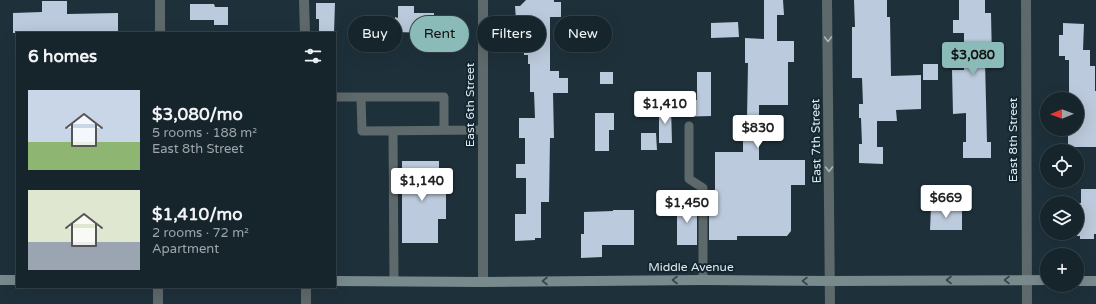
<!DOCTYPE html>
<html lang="en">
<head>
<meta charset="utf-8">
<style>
	:root { --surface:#16252c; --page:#1f2d34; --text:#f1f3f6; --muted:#9ea5a9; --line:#354248; --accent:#8bbbb9 }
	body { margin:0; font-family:"Varela Round",sans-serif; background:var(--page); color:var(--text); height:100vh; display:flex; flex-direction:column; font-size:15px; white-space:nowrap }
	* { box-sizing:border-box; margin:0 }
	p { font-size:13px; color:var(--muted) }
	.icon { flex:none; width:22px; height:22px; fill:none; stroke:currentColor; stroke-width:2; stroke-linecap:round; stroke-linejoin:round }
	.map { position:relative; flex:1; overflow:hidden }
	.details { position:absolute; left:16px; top:32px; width:320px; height:256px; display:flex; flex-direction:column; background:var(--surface); border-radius:0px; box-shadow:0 4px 16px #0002,0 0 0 1px var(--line) }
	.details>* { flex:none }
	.hud { position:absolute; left:348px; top:16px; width:380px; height:36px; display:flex; gap:8px }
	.needle { width:26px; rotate:269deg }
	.tools { position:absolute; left:1040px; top:92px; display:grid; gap:8px }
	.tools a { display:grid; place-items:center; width:44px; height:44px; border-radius:50%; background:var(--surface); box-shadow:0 4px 16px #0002,0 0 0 1px var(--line); font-size:20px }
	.price { position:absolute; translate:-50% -34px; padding:0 9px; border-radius:4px; background:#fff; color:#222; font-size:13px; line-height:26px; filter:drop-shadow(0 1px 2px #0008) }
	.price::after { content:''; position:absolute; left:50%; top:24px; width:12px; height:9px; margin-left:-6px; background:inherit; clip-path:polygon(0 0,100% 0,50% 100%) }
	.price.selected { background:var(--accent); color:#111 }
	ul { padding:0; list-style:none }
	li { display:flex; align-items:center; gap:12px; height:100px; padding:0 12px }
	li span { display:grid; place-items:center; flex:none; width:112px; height:80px; border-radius:0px; color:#555 }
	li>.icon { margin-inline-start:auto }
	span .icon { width:48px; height:48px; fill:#fffc; stroke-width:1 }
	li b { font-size:17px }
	h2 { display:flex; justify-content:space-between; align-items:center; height:48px; padding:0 12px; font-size:17px }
	.tag { padding:0 14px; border-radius:18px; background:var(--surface); box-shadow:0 4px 16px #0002,0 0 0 1px var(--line); font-size:14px; line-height:36px }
	.tag.selected { background:var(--accent); color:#111 }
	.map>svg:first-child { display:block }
	.building { fill:#bbcadc }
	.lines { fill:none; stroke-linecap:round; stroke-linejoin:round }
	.service { stroke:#5e696b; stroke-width:9 }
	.minor { stroke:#5e696b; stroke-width:10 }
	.secondary { stroke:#798a8d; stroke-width:10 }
	.oneway { stroke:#abb6bb }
	.oneway2 { stroke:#32454c }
	.labels { text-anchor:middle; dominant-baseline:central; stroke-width:4; stroke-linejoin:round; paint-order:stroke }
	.street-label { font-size:12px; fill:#deeaf0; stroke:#142730 }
</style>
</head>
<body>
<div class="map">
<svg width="1096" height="304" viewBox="0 0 1096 304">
	<rect width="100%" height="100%" fill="#1e313b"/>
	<!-- building -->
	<path class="building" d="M526,0H554V2H561V17H550V71H559V78H568V93H553L554,138H550L549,202H541V238H535V240L515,241V214H526V178H516V164H525V138H519V118H535L534,92H530V64H528V55H524V20H516L515,6H520Z
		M764,0H783L784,15H777V41H794V62H788V105H759V160H805V185H791V231L787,236H737V240H709V202H715V152H743V119H747L748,63H745V38L764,39Z
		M854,0H887V17H890L891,76L921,75V109L896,110L897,121H877V147H883V164L859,163V144H862L861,118H859V104H863L862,78H852V27H855Z
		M959,0H985V13H991L992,60L985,61L987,142H991V158H963V142H966V113L953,114L952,70H964V33H953V20H959Z
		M42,1H67V14L118,13V33H13V13L42,12Z
		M316,3H335L334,33H319V19H316Z
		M190,4H214L215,7H228V25H214V20H190Z
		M398,6H414V13H434V33L394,32L395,17L398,18Z
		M590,22H608V38H591Z
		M738,22L739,37L711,38V23Z
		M1063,23L1084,24L1083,50H1090V66H1095V91H1096V147H1068V129H1077V99H1069V60H1065V56H1059V35H1063Z
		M923,64H938V80H923Z
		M600,72H613V84H600Z
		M697,72H711V116L675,117V100H697Z
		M659,106H671L672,143H659Z
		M595,113H614V130H609V151H595Z
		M641,133H656L657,150H641Z
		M402,161H439V182H446V219H438V243H402Z
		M1081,189H1096V234H1094V239H1080V236H1077V212H1079V203H1081Z
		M677,202H697V245H677Z
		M931,207H962V230H930Z
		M613,210H634V245H602V257L581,258V234H584V212L613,211Z"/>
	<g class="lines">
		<!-- service -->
		<path class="service" d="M335,97H444V130
			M361,97L362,131L483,130
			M689,126V179L703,188V280
			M393,131L394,281"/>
		<!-- minor -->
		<path class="minor" d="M304,0L305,33
			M827,0L830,304
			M1026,0L1027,304
			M160,33V0
			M483,282V0
			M158,304V287
			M306,304V287"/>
		<!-- secondary -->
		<path class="secondary" d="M0,280H17
			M335,281L483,282L703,280L830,281L1047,280
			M1077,281H1096"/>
	</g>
	<!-- one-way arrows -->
	<defs><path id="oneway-chevron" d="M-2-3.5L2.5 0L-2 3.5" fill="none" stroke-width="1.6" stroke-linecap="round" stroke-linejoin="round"/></defs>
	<g class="oneway">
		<use href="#oneway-chevron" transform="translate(828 39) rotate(89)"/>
		<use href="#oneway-chevron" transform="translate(829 169) rotate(89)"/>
	</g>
	<g class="oneway2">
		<use href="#oneway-chevron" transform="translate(675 280) rotate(180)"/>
		<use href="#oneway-chevron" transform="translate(949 280) rotate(180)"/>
		<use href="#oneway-chevron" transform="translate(1007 280) rotate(180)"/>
		<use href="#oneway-chevron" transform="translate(545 281) rotate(180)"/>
		<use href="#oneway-chevron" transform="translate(805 281) rotate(-180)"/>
	</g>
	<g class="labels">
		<!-- street labels -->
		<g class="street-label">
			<text transform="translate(470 105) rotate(-90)">East 6th Street</text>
			<text transform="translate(1013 140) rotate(-90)">East 8th Street</text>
			<text transform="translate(816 141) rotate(-91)">East 7th Street</text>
			<text x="691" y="267">Middle Avenue</text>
		</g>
	</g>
</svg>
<div class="tools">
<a><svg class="needle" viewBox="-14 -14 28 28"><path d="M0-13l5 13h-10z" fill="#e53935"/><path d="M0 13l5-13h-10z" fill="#9ea5a9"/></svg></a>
<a><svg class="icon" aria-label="locate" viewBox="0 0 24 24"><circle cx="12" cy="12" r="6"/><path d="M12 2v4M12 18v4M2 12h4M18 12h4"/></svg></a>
<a><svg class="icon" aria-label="layers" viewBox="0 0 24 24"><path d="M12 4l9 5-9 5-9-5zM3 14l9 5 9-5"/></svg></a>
<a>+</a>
</div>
<b class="price selected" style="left:973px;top:76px">$3,080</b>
<b class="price" style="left:665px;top:125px">$1,410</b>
<b class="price" style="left:758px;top:149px">$830</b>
<b class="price" style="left:422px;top:202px">$1,140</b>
<b class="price" style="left:946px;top:219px">$669</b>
<b class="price" style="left:687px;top:224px">$1,450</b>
<div class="hud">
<a class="tag">Buy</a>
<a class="tag selected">Rent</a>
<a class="tag">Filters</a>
<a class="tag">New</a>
</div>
<section class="details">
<h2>6 homes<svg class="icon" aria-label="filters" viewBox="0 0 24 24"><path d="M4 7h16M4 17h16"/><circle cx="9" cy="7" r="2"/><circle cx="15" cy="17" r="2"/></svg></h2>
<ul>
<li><span style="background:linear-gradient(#c9d6e8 65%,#8fb573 0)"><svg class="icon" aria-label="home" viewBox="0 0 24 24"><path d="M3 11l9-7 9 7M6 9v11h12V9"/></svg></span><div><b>$3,080/mo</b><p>5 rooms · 188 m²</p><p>East 8th Street</p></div></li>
<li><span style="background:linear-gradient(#dfe7d0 65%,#9aa5b1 0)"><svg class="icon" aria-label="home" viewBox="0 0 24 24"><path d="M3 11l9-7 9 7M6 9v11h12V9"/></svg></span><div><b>$1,410/mo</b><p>2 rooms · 72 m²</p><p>Apartment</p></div></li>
</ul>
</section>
</div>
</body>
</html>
